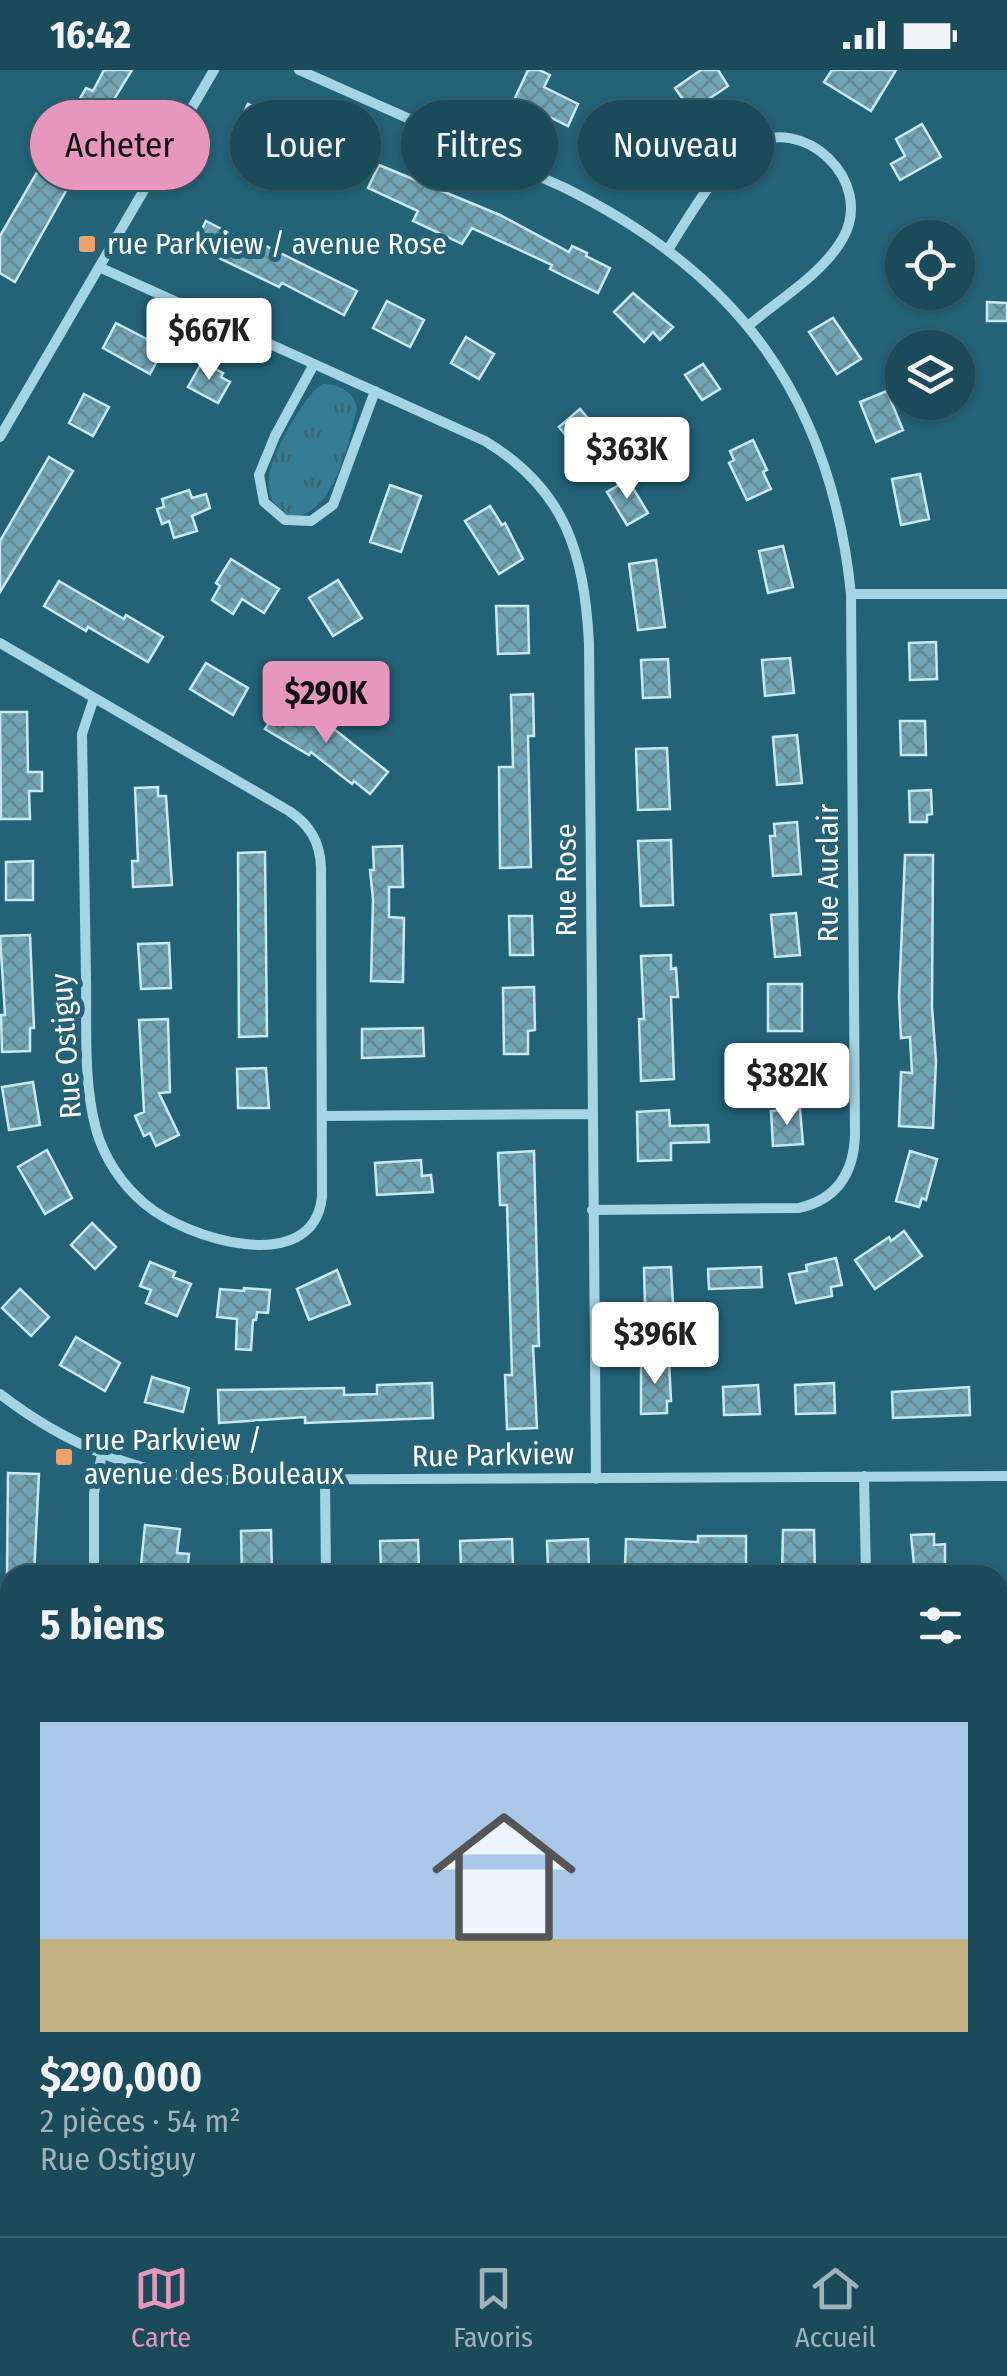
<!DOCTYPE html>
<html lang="fr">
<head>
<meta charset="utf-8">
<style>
	:root { --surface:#1b4a5a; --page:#245160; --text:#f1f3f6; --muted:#a0b3bb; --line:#396270; --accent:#e797bd }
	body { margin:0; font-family:"Fira Sans Condensed",sans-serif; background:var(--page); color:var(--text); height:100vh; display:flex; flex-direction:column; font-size:38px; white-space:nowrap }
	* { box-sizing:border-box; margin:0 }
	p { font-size:32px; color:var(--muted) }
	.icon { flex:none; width:55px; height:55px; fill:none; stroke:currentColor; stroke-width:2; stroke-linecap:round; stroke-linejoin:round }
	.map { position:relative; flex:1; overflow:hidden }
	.drawer { position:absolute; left:0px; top:1495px; width:1008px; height:672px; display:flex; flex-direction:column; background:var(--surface); border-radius:30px 30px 0 0; box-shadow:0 2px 8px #0004,0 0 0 2px var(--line) }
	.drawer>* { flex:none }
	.top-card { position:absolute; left:30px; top:30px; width:948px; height:90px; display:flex; gap:20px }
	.buttons { position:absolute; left:885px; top:150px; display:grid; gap:20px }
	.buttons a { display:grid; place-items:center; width:90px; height:90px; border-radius:50%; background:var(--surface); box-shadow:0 2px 8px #0004,0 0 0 2px var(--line); font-size:50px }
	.price { position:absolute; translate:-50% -85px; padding:0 22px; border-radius:10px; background:#fff; color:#222; font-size:32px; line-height:65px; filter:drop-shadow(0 2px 5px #0008) }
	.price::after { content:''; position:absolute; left:50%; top:60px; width:30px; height:22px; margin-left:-15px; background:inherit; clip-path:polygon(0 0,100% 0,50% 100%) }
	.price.active { background:var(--accent); color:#111 }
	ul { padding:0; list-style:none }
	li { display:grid; align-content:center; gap:20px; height:530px; padding:0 40px }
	li span { display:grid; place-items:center; height:310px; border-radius:0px; color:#555 }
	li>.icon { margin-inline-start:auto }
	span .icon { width:180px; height:180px; fill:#fffc; stroke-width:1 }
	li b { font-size:42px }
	h2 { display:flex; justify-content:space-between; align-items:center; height:120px; padding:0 40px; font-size:42px }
	.pill { padding:0 35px; border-radius:45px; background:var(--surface); box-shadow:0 2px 8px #0004,0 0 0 2px var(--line); font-size:35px; line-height:90px }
	.pill.active { background:var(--accent); color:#111 }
	.status { display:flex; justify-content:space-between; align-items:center; height:70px; padding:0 50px; background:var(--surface); direction:ltr }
	.status svg { height:28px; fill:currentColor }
	.dock { display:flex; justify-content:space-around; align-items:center; height:140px; border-top:2px solid var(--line); background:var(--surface); font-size:28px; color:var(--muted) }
	.dock a { display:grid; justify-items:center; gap:5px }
	.dock .active { color:var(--accent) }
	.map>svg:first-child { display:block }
	.grass { fill:url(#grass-tufts) }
	.building { fill:url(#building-cross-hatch); stroke:#c8e9f3; stroke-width:2.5 }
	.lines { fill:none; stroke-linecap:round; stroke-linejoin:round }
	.street { stroke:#a5d4e4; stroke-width:10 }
	.poi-dot { fill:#eea069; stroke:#246278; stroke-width:4 }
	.labels { text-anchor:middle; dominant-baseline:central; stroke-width:10; stroke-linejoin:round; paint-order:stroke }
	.poi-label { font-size:30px; fill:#fff; stroke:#246278; text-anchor:start }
	.street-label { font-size:30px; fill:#fff; stroke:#246278 }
</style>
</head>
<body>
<div class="status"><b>16:42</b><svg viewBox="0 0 49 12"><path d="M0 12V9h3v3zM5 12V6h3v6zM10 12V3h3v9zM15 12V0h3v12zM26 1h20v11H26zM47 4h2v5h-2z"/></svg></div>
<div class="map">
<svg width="1007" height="2166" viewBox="0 0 1007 2166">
	<defs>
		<pattern id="grass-tufts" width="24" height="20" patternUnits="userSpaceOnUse" patternTransform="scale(2.5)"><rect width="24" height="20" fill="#347d94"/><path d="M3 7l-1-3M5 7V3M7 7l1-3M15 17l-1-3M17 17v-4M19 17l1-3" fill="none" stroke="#406470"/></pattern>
		<pattern id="building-cross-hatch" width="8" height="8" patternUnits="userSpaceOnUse" patternTransform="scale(2.5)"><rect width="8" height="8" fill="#71a4b5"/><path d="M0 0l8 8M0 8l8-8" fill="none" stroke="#668a96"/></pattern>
	</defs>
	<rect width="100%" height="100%" fill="#246278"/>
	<!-- grass -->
	<path class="grass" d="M322,314C339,314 355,322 357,339C348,375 334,446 290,447L273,432C269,423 268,416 269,407C271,386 304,325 322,314Z"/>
	<!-- building -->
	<path class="building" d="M104,0H132L76,91L81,94L15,212L0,203V166L86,18L93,21Z
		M528,0H539L550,5L544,17L578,34L568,56L533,39L526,55L507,45Z
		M701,0H718L728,16L691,41L675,18Z
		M832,0H896L871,41L824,12Z
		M248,34L284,51L273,74L237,57Z
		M648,53L676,67L656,108L628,94Z
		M922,54L941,87L900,110L891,94L905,86L896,69Z
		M316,63L350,78L339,101L306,85Z
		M379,95L500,145L569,182L572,176L587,183L586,186L610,198L598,223L550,199L552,195L472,158L462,174L413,151L418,141L368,118Z
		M206,151L260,179L262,174L357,221L344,245L282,213L279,217L194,176Z
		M633,223L673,257L660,270L653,262L644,272L614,242Z
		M387,231L424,250L410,277L373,258Z
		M987,232L1007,233V251H987Z
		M833,248L861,289L837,304L809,262Z
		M116,253L164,278L150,304L103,278Z
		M466,267L494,284L479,309L451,293Z
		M202,292L223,303L221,307L230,312L218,333L188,317Z
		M703,294L720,319L702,330L685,305Z
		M887,321L903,360L876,372L860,332Z
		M84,324L109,337L93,366L69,353Z
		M580,339L605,368L583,387L559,357Z
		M753,370L767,400L763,402L771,419L747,430L729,393L734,390L730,381Z
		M49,387L73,401L0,522V471Z
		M920,404L929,449L901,455L892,409Z
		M628,410L648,443L627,455L607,422Z
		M390,415L421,426L401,482L370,472Z
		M189,420L192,428L206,424L210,438L192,446L197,461L174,468L169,451L162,454L157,439L164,437L162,429Z
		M490,436L502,455L505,453L523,489L499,504L465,451Z
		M783,476L793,517L768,523L759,481Z
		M231,489L279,519L264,543L242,529L233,544L212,530L220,516L216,513Z
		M656,490L665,557L638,560L629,494Z
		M338,510L362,548L333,566L309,528Z
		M59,511L124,549L126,545L163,567L148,592L88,557L86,561L44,536Z
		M496,536H528L529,583L498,584Z
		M936,572L937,609L910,610L909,573Z
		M790,588L794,623L765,626L762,590Z
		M668,589L670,627L643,628L641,590Z
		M206,593L248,618L233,645L190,619Z
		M533,624L534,666H528L531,797L500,798L499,697H513L511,625Z
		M280,634L298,645L302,638L335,657L334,659L388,702L370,724L354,711L352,714L311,682L309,685L265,659Z
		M0,642H27L28,702H42V721H29L30,749H1Z
		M900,651H925L926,685H901Z
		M797,665L802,713L777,715L773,667Z
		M667,678L670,739L638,740L636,679Z
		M158,717V726H166L172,815L133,817L132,791H138L135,718Z
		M931,720L932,744L927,745V752H910L909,721Z
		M797,752L801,804L773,806L770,766H775L774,754Z
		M671,770L673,835L641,836L638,771Z
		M402,776L403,817H389V847L404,848L403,912L371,911L373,829L370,800H374L373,777Z
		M265,782L267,966L239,967L238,783Z
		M905,785H933L932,937L936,991L933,1058L899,1056L901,1002L912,1003L910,967L901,968L899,927Z
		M33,791V830H6V792Z
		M796,843L800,885L775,887L771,845Z
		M509,846H532L533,885H510Z
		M30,865L34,958H30V981L2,982L1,945H5L0,866Z
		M169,873L171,918L141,919L138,874Z
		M671,885V899L676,898L678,927H671L674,1009L641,1011L639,949H644L641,886Z
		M768,914H802V961H768Z
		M534,917L535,960L528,961V984H504L503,918Z
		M168,949L170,1022L159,1023L179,1065L156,1076L150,1063L144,1066L135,1046L144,1042L139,950Z
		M423,958L424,986L362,988V959Z
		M266,998L269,1038H238L237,999Z
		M33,1012L40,1055L9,1060L2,1017Z
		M800,1039L803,1074L773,1076L771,1041Z
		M669,1040L670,1056L708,1055L709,1072L671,1073V1090L638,1091L637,1042Z
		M47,1080L72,1128L45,1144L18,1097Z
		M534,1081L539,1276H533L537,1358L507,1359L505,1305H512L507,1135H500L498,1083Z
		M910,1081L937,1089L926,1130L922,1128L919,1137L896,1131Z
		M421,1090L422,1106L431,1105L433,1122L377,1125L375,1093Z
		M92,1153L116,1177L95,1199L71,1175Z
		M904,1161L922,1186L875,1219L855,1190L889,1167L891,1171Z
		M836,1188L842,1215L831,1217L832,1226L796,1233L789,1204L807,1201L806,1195Z
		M150,1192L175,1202L173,1207L191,1214L177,1246L146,1233L151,1220L140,1216Z
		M671,1197L673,1235L645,1236L644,1198Z
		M761,1197L762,1217L709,1219L708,1199Z
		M337,1200L350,1234L309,1250L297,1219Z
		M244,1218L270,1220L268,1243L257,1242L256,1250H253L251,1280L236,1279L237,1249L217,1247L220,1219L244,1221Z
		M20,1219L49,1247L31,1266L2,1238Z
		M76,1267L120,1293L105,1321L60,1295Z
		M669,1290L671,1331H667V1343L641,1344V1292Z
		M152,1307L189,1318L183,1342L145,1332Z
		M432,1313L433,1348L305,1353V1347L219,1353L218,1320L344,1318V1325L377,1324V1315Z
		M834,1313L835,1343L796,1344L795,1315Z
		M758,1315L760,1344L724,1345L723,1317Z
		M969,1317L970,1345L893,1348L892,1322Z
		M8,1403L39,1404L34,1505H7Z
		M145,1455L180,1459L177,1483L189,1484L187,1502L140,1505Z
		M271,1460L272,1505H242L241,1461Z
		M783,1460H814L815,1505H782Z
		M934,1464V1475L945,1474V1505H915L911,1465Z
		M698,1466H746V1498L625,1496L626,1469L698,1472Z
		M512,1469L513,1495L461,1498L460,1471Z
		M588,1469L589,1496L548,1498L547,1471Z
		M418,1470L419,1498L381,1500L380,1471Z"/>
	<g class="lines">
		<!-- street -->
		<path class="street" d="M299,0L563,117C739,203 831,329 851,524L855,1064C854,1102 838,1129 799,1138L592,1140
			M669,178C689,147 718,95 748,76C804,43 875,111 843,168C823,204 778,230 748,256
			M99,197L485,371C566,420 584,483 589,573L596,1409
			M314,294L275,366L259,405L264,432L285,450L311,451L333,435L375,321
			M0,367L214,0
			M851,524H1007
			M0,573L289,741C310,755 320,772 321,797L322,1127C313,1209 185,1168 145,1134C122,1115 104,1088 96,1059C83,1011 87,957 86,907C85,826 84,745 82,664L94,628
			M322,1046L592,1044
			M0,1324C62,1372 134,1403 213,1410L1007,1406
			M864,1406L866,1505
			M325,1411L326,1505
			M94,1505V1423L102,1384
			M578,2158L579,2166
			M122,2166L123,2158"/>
	</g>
	<!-- markers -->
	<g class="poi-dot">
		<rect x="77" y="164" width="20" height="20" rx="5"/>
		<rect x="54" y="1377" width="20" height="20" rx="5"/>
	</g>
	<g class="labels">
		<!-- poi labels -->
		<g class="poi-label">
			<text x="107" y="174">rue Parkview / avenue Rose</text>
			<text x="84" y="1370">rue Parkview /<tspan x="84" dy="34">avenue des Bouleaux</tspan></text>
		</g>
		<!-- street labels -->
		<g class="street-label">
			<text transform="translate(828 803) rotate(-90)">Rue Auclair</text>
			<text transform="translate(566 810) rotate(-90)">Rue Rose</text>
			<text transform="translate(66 976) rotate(-94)">Rue Ostiguy</text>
			<text transform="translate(493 1385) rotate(-1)">Rue Parkview</text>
		</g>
	</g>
</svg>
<div class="buttons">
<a><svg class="icon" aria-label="locate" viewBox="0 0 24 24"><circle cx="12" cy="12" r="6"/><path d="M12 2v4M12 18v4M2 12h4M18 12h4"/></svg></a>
<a><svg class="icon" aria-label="layers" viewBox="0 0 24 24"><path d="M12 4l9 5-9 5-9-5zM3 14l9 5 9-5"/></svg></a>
</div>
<b class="price" style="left:209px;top:313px">$667K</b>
<b class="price" style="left:627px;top:432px">$363K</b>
<b class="price active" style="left:326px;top:676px">$290K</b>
<b class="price" style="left:787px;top:1058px">$382K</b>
<b class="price" style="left:655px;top:1317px">$396K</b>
<div class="top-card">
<a class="pill active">Acheter</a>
<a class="pill">Louer</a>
<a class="pill">Filtres</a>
<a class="pill">Nouveau</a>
</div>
<section class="drawer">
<h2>5 biens<svg class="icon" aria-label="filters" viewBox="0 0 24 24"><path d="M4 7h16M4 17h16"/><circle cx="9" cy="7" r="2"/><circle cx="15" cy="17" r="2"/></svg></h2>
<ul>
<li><span style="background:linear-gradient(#a9c7e8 70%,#c2b280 0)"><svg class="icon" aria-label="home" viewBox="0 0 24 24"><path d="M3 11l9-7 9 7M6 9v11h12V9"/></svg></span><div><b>$290,000</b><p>2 pièces · 54 m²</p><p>Rue Ostiguy</p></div></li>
</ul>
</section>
</div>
<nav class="dock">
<a class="active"><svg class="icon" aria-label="map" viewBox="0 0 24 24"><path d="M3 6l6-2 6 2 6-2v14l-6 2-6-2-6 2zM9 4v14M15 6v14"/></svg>Carte</a>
<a><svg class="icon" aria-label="saved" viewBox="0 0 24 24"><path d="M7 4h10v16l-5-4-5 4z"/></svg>Favoris</a>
<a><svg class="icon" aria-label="home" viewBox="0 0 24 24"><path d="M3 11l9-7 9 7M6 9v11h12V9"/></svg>Accueil</a>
</nav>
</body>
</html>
